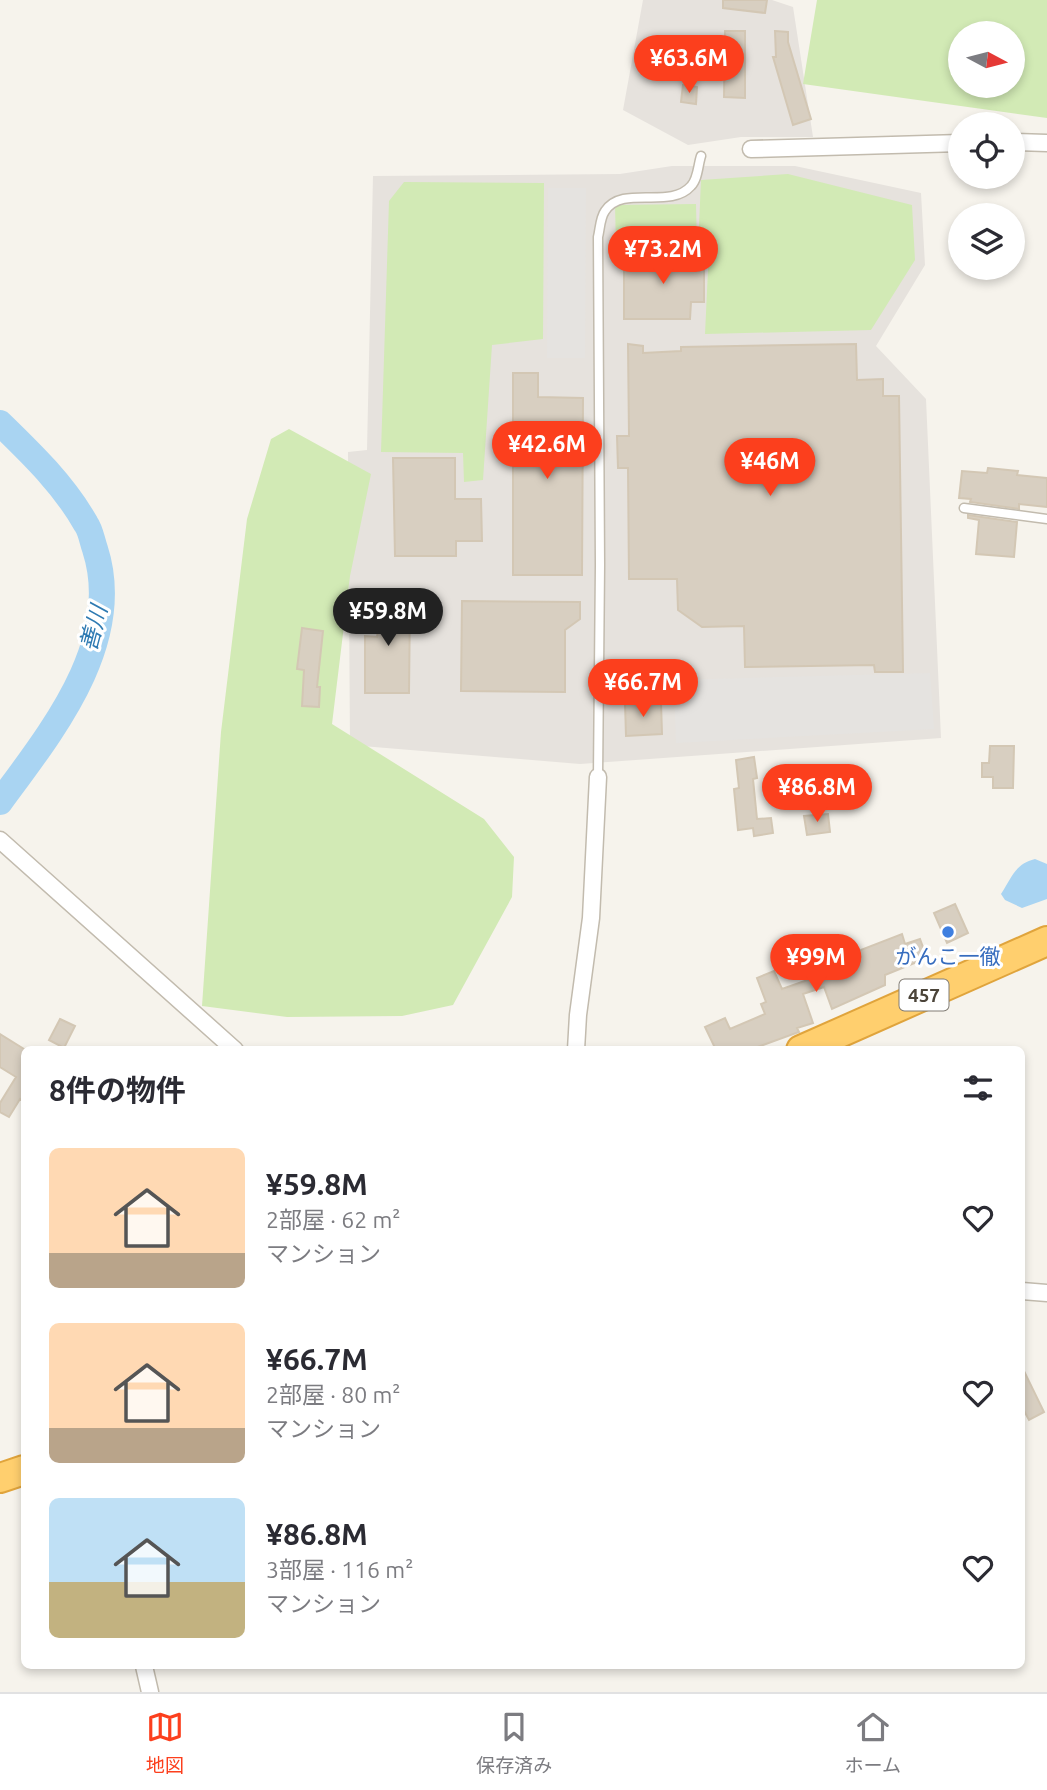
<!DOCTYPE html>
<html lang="ja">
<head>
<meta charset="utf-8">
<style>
	:root { --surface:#fff; --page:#f7f7f7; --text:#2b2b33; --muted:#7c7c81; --line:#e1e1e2; --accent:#fc3f1d }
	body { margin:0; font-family:Ubuntu,"Noto Sans JP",sans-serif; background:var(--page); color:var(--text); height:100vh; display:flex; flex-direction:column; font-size:26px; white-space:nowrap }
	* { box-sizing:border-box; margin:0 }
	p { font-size:23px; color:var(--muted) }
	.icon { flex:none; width:38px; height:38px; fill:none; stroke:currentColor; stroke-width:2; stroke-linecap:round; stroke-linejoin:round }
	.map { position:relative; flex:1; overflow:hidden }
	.sheet { position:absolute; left:21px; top:1046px; width:1004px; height:623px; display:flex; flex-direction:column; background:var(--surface); border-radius:10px; box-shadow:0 4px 10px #0003 }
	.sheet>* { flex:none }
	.needle { width:46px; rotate:97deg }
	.controls { position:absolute; left:948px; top:21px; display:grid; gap:14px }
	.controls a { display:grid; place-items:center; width:77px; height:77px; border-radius:50%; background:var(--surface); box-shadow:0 4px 10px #0003; font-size:35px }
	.price { position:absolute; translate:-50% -60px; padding:0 16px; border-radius:24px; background:var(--accent); color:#fff; font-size:23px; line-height:46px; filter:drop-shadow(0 2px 4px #0008) }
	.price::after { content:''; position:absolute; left:50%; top:42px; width:21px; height:16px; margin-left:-10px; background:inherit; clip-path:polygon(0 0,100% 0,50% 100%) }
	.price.selected { background:#222; color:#fff }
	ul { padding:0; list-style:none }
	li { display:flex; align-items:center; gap:21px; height:175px; padding:0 28px }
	li span { display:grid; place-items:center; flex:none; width:196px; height:140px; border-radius:10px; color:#555 }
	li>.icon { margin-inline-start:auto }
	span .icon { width:84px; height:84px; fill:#fffc; stroke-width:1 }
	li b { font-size:30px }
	h2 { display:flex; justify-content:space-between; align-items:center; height:84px; padding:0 28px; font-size:30px }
	.tabs { display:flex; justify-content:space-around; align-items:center; height:98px; border-top:2px solid var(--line); background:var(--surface); font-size:19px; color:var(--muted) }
	.tabs a { display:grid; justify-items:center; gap:4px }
	.tabs .selected { color:var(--accent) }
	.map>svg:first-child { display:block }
	.industrial { fill:#e6e2dd }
	.green { fill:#d2eab5; fill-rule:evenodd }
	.parking { fill:#e5e3e0 }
	.water { fill:#a9d4f2 }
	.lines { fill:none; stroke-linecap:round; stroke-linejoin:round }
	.river { stroke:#a9d4f2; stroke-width:26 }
	.building { fill:#d8cfc1; stroke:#d3c7b4; stroke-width:2 }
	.lane-casing { stroke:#c2bbae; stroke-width:11 }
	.street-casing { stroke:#c2bbae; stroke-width:19 }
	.highway-casing { stroke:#e0a43c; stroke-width:32 }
	.lane { stroke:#fff; stroke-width:8 }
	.street { stroke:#fff; stroke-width:16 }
	.highway { stroke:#ffcf6e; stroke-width:28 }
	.shop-dot { fill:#3f7fe0; stroke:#fff; stroke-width:2.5 }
	.labels { text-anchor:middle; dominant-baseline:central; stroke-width:6; stroke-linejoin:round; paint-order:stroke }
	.shield { fill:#fff; stroke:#817c74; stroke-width:2 }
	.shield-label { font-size:19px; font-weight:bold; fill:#4b4439 }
	.shop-label { font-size:21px; fill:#366cbe; stroke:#fff }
	.water-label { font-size:23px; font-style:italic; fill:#2e7ab2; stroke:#fff }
</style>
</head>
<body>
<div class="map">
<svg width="1047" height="1692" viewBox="0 0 1047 1692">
	<rect width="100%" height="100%" fill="#f6f3ec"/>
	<!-- industrial -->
	<path class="industrial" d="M643,0H772L793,7L813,137H741L688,145L623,110Z
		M672,166H795L921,193L925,265L876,346L926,399L941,738L580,764L350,745L348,452L367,450L373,176L620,174Z"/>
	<!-- green -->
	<path class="green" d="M817,0H1047V118L803,84ZM1013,33V86H961V33Z
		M788,174L912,205L915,260L871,330L705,334L709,249L698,248L701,180Z
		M404,182L544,183L543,339L492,345L483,480L464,482L463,453L381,452L389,201Z
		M696,204L697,247H616L615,205Z
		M289,429L371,474L350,576L332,724L484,819L514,857L512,897L453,1005L402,1016L287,1017L202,1006L221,732L247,519L271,439Z"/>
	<!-- parking -->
	<path class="parking" d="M548,188H586L585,358H547Z
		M930,673L934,729L676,743L674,680Z"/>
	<!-- water -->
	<path class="water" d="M1035,859L1047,864V899L1022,908L1005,900L1001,894C1012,877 1015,864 1035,859Z"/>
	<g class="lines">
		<!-- river -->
		<path class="river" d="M0,423C32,454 64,485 86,524C91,531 92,541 95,549C125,642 52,731 0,802"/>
	</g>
	<!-- building -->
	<path class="building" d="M723,0H767L765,13L723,8Z
		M725,31H745V98L724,97Z
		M775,31L788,32V42L811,119L793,125L773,57H776Z
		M683,85L697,87L696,104L681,102Z
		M674,254H704V302H691L690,319H624V257H674Z
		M628,344L643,346V353L681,351V347L856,344L857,380L883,379V396H899L903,672H875L874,665L745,667L744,626L702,627L678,610L677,579H629L628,468H618L617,436H629Z
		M513,373H538V397L583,398L582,575H513Z
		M393,458H455V499H481L482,541H456V556H395Z
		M988,468L1018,471L1017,475L1047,478V507L1019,504V509L970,502L971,499L959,498L962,471L987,473Z
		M968,515L1017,522L1014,557L976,554L979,520L968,518Z
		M366,600L410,601L409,693H365V636L377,637L380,618L365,616Z
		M462,601L580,602V619L565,630V692L461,691Z
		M302,628L323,631L317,687H320L319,707L302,706L304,670L297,669Z
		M661,702L662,734L626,736L625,703Z
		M990,746H1014L1013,788H993V777H982V763H989Z
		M754,757L757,778L753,779L757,819L771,818L773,833L754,836L753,828L738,830L734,789L739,788L736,760Z
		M828,814L830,832L807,835L804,816Z
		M955,904L968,933L947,943L934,913Z
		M902,934L905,944L920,939L927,958L885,975V985L832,1009L824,987L803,994L813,1023L797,1028L799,1032L749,1050H716L705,1027L725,1018L730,1029L765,1014L761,1004L766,1002L757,978L774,971L782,989L819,976L818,972L855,957L853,953Z
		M60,1019L75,1026L64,1048L49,1040Z
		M0,1034L24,1049V1102L20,1099L9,1117L0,1112V1103L16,1077L0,1067Z
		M1022,1367L1044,1412L1029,1420L1022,1407Z"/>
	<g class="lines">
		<defs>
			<path id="lane" d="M964,508L1047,519
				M598,777L600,565L598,237C600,229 600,218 605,211C623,184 670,210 691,186C698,179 698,165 701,156"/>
			<path id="street" d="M1013,142L1047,143
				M751,149L961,143
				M0,840L235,1050
				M576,1050L578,1015L591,918L598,777
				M1022,1291L1047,1293
				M144,1666L150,1692"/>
			<path id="highway" d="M801,1050L1047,941
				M0,1478L24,1470"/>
		</defs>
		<!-- lane casing -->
		<use href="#lane" class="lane-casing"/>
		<!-- street casing -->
		<use href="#street" class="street-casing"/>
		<!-- highway casing -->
		<use href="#highway" class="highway-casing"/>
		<!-- lane -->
		<use href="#lane" class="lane"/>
		<!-- street -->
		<use href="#street" class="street"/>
		<!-- highway -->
		<use href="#highway" class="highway"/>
	</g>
	<!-- markers -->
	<circle class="shop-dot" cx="948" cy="932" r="7"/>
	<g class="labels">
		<!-- shield labels -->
		<rect class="shield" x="899.5" y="979.5" width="49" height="31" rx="5"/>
		<g class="shield-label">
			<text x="924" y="995">457</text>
		</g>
		<!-- shop labels -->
		<g class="shop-label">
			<text x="948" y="956">がんこ一徹</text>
		</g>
		<!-- water labels -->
		<g class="water-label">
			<text transform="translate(93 628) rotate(-75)">善川</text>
		</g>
	</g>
</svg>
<div class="controls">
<a><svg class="needle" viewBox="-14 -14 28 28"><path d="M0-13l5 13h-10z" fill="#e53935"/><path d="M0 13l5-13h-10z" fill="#7c7c81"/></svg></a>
<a><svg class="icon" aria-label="locate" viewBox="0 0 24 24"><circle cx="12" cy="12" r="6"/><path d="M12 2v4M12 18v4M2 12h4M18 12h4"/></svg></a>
<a><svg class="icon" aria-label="layers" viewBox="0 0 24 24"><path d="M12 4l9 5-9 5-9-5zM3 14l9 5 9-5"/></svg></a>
</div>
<b class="price" style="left:689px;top:95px">¥63.6M</b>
<b class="price" style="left:663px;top:286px">¥73.2M</b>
<b class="price" style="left:547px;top:481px">¥42.6M</b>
<b class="price" style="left:770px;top:498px">¥46M</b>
<b class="price selected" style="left:388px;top:648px">¥59.8M</b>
<b class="price" style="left:643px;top:719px">¥66.7M</b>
<b class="price" style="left:817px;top:824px">¥86.8M</b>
<b class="price" style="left:816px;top:994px">¥99M</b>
<section class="sheet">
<h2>8件の物件<svg class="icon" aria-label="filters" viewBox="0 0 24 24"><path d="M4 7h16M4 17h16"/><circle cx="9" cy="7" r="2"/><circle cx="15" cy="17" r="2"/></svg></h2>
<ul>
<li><span style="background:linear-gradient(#ffd9b3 75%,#b9a48a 0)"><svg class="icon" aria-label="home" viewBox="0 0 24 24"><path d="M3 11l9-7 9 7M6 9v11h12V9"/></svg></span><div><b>¥59.8M</b><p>2部屋 · 62 m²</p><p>マンション</p></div><svg class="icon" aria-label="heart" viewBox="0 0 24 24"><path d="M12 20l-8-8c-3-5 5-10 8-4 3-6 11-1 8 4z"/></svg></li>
<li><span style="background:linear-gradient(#ffd9b3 75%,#b9a48a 0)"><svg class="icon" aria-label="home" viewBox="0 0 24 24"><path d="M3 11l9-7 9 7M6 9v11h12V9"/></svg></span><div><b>¥66.7M</b><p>2部屋 · 80 m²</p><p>マンション</p></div><svg class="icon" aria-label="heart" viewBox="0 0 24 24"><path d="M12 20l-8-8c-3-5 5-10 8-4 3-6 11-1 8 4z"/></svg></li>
<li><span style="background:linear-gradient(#bfe0f5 60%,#c2b280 0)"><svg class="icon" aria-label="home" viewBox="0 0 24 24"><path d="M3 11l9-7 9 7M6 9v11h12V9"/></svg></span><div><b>¥86.8M</b><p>3部屋 · 116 m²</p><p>マンション</p></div><svg class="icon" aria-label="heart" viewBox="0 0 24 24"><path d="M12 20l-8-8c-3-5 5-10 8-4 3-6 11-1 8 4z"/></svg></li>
</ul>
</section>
</div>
<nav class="tabs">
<a class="selected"><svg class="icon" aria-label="map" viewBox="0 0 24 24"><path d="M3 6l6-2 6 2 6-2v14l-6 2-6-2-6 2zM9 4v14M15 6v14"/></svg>地図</a>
<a><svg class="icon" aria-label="saved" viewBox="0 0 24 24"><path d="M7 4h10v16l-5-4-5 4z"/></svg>保存済み</a>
<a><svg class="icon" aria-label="home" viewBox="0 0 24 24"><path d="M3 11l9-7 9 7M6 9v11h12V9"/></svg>ホーム</a>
</nav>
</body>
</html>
